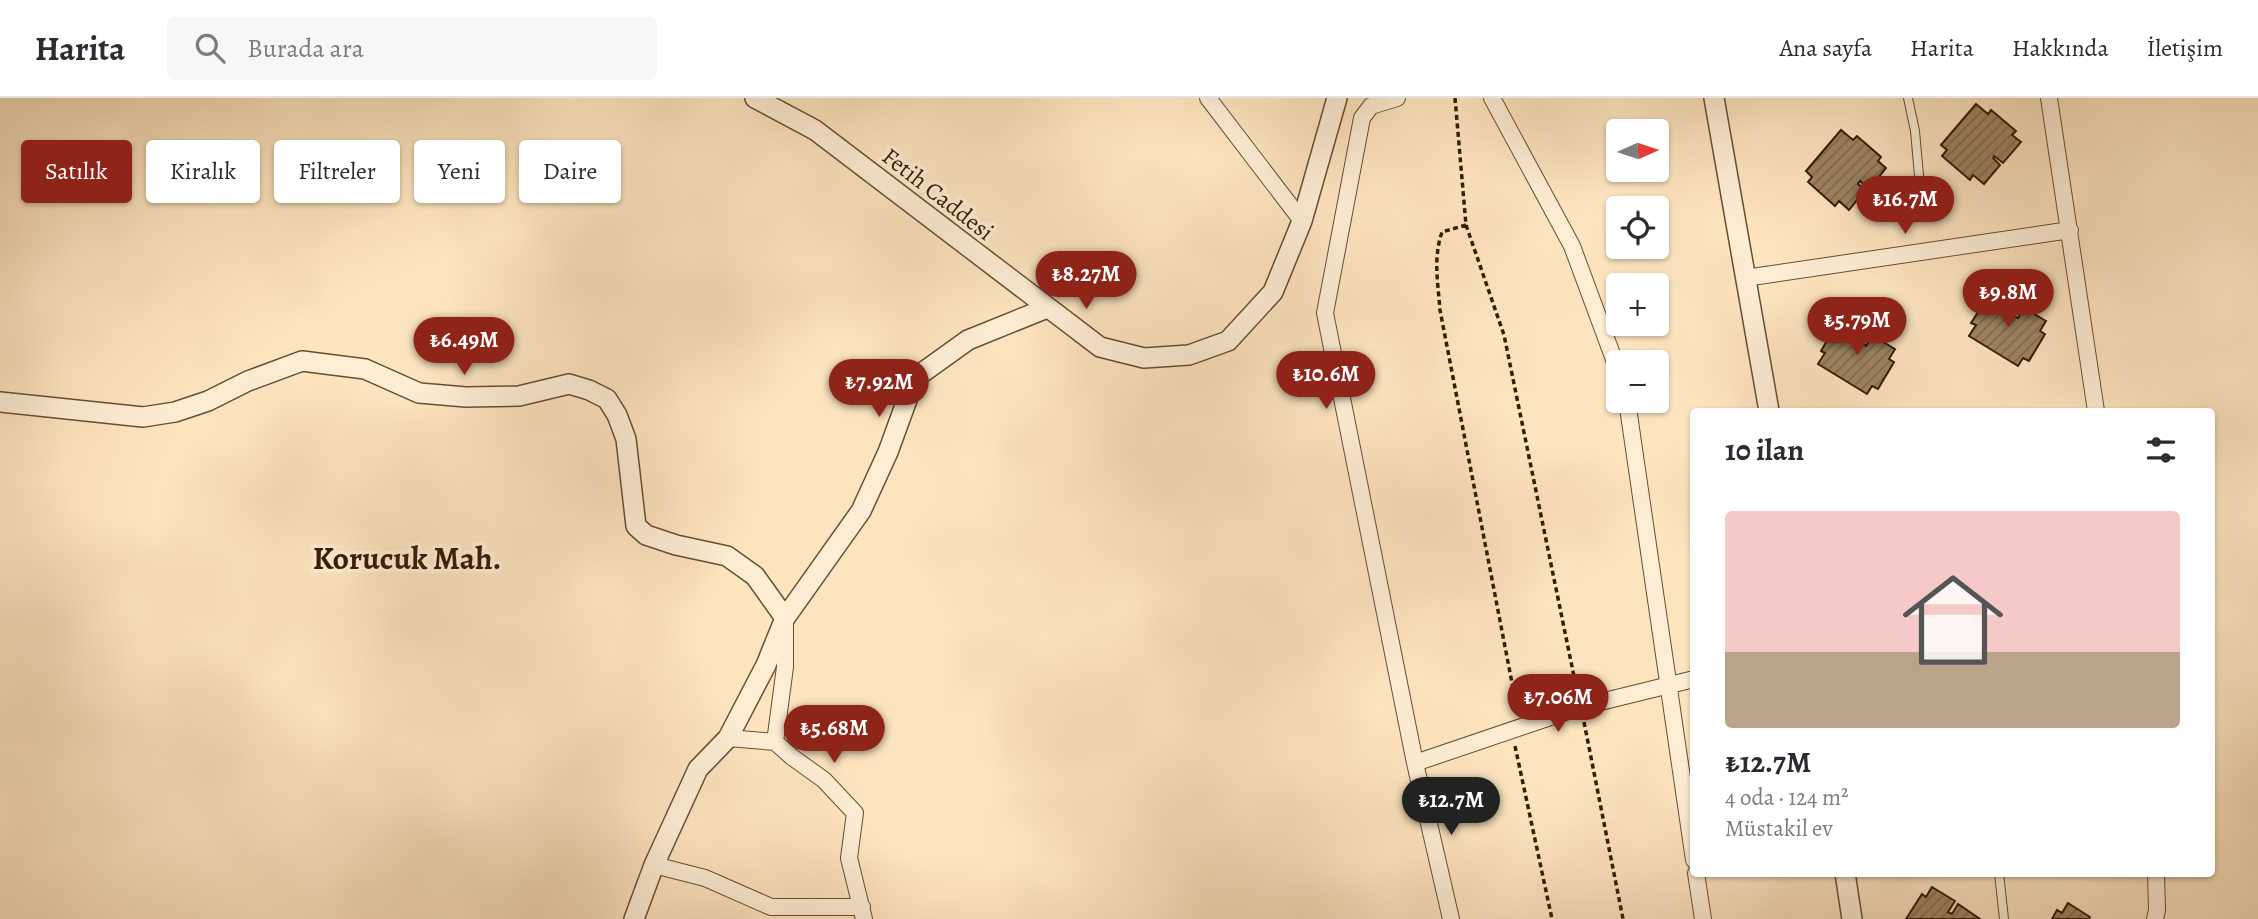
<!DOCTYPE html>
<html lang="tr">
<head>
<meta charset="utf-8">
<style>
	:root { --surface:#fff; --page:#f7f7f7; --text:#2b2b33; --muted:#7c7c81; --line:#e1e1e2; --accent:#8f2418 }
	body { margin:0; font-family:Alegreya,serif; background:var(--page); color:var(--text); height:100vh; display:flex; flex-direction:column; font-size:26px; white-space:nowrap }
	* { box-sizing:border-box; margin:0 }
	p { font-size:23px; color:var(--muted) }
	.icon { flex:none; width:38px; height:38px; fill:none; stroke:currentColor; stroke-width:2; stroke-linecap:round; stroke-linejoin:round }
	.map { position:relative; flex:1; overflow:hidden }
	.drawer { position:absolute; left:1690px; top:310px; width:525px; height:469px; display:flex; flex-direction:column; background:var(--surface); border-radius:7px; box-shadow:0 2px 5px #0004 }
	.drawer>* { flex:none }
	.guide { position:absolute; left:21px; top:42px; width:665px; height:63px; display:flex; gap:14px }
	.needle { width:46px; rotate:87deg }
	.buttons { position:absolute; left:1606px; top:21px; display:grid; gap:14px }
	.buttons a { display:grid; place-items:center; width:63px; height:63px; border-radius:7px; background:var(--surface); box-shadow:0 2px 5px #0004; font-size:35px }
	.price { position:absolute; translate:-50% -60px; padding:0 16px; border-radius:24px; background:var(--accent); color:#fff; font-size:23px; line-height:46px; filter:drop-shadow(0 2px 4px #0008) }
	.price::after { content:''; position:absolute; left:50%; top:42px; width:21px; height:16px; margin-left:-10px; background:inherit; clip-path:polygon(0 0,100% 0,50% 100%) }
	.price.selected { background:#222; color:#fff }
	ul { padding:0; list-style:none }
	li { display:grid; align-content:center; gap:14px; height:371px; padding:0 35px }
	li+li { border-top:2px solid var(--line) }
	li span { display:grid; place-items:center; height:217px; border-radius:7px; color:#555 }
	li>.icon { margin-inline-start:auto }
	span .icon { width:126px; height:126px; fill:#fffc; stroke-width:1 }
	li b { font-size:30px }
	h2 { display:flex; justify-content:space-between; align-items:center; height:84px; padding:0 35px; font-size:30px }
	.chip { padding:0 24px; border-radius:7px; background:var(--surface); box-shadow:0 2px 5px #0004; font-size:24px; line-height:63px }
	.chip.selected { background:var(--accent); color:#fff }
	header { display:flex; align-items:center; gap:42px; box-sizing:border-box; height:98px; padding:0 35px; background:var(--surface); border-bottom:2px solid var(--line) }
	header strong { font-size:33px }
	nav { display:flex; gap:38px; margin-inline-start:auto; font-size:24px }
	.search { width:490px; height:63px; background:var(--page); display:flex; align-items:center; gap:18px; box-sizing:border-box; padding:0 24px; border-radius:7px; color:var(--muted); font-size:26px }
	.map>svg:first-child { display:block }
	.building { fill:url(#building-hatch); stroke:#371b00; stroke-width:2 }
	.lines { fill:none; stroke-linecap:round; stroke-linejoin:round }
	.service-casing { stroke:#684d30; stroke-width:10 }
	.minor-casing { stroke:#684d30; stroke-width:18 }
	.tertiary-casing { stroke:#684d30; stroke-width:22 }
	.path { stroke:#371b00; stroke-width:3.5; stroke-dasharray:5 3.5; stroke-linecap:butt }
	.service { stroke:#fdedd5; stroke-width:8 }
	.minor { stroke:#fdedd5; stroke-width:16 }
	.tertiary { stroke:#fdedd5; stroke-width:19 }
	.labels { text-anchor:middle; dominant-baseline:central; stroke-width:7; stroke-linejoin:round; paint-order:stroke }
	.street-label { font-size:24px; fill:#371b00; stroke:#fdedd5 }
	.district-label { font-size:32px; font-weight:bold; fill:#371b00; stroke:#fdedd5 }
</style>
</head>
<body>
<header>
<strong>Harita</strong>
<div class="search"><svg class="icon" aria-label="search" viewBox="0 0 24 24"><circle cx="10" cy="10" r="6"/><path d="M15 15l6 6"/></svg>Burada ara</div>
<nav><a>Ana sayfa</a><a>Harita</a><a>Hakkında</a><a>İletişim</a></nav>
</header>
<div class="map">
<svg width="2258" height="821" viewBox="0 0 2258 821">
	<defs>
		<pattern id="building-hatch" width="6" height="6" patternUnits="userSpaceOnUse" patternTransform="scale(1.75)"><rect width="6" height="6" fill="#9d8463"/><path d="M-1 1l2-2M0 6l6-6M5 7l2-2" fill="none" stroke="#816b4f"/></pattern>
	</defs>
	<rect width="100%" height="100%" fill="#fce4bf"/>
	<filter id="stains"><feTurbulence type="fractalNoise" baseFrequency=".00286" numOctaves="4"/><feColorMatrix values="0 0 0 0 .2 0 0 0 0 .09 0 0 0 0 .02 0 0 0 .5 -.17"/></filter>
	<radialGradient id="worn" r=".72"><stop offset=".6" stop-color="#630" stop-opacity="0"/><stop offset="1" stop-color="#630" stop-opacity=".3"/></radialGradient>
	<!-- building -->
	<path class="building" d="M1976,6L1988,16L1991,12L2016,33L2012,37L2021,44L2003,65L1994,58L1993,60L2000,67L1984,86L1973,77L1970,82L1942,58L1947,52L1941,47Z
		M1841,32L1853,42L1857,38L1881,59L1878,63L1886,70L1869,91L1860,83L1858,86L1865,92L1849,112L1839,103L1835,108L1808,84L1812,79L1806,73Z
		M1998,193L2020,206L2013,217L2018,220L2024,210L2046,223L2040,233L2045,236L2029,263L2023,260L2018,268L1969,238L1976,227L1971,225L1987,200L1991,202Z
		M1847,220L1869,234L1863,245L1866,248L1873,238L1895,251L1889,261L1894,264L1878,291L1872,288L1867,296L1818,266L1825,255L1821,253L1836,227L1841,230Z
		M1932,789L1955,803L1948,814L1952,816L1958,806L1980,821H1906L1922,796L1926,799Z
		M2068,805L2090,819L2089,821H2052L2057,812L2062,815Z"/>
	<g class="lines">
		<defs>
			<path id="service" d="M1908,0L1915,33L1920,89
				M1999,775L2004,821"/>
			<path id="minor" d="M1208,0L1302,123
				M1397,0L1371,8L1362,20L1325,215L1415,665L1451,821
				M1492,0L1572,148L1619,275
				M2049,0L2096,313
				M1745,180L2070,132
				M1627,303L1694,762
				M785,523V569L775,644L792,659L824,682L855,715L849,760L864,821
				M728,640L775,644
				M1415,665L1580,609L1694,581
				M654,767L705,780L771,809H862
				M1696,775L1703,821
				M2155,821L2157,812L2156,775"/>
			<path id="tertiary" d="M755,0L815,32L1100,249L1144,260L1189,257L1228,243L1273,194L1302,123L1337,0
				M1714,0L1769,313
				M0,304L143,319L175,314L208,303L248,283L302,263L365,271L419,295L466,299L519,298L569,286L589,292L607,301L617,317L626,341L636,428L646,437L676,447L727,458L755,478L785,520
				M1845,775L1852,821
				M634,821L654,767L698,671L728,640L766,567L785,520L861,413L888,354L915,280L968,242L1047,210"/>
		</defs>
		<!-- service casing -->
		<use href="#service" class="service-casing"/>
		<!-- minor casing -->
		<use href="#minor" class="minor-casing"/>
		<!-- tertiary casing -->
		<use href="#tertiary" class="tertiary-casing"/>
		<!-- path -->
		<path class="path" d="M1455,0L1466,127L1504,237L1577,593
			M1466,127L1442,134C1433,160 1438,185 1440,212L1518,616
			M1584,624L1623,821
			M1515,648L1552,821"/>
		<!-- service -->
		<use href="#service" class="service"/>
		<!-- minor -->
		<use href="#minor" class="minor"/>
		<!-- tertiary -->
		<use href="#tertiary" class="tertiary"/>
	</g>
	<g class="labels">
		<!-- street labels -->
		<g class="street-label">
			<text transform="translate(938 96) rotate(38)">Fetih Caddesi</text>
		</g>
		<!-- district labels -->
		<g class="district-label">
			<text x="407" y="460">Korucuk Mah.</text>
		</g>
	</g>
	<rect width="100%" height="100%" filter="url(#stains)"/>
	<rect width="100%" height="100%" fill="url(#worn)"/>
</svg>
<div class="buttons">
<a><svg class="needle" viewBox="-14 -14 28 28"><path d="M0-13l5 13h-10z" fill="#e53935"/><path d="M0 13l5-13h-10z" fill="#7c7c81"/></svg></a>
<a><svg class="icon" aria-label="locate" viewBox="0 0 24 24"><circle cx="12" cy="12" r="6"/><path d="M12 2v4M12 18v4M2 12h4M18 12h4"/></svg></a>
<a>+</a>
<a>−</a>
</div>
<b class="price" style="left:1905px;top:138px">₺16.7M</b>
<b class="price" style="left:1086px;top:213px">₺8.27M</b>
<b class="price" style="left:2008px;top:231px">₺9.8M</b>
<b class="price" style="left:1857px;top:259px">₺5.79M</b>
<b class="price" style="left:464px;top:279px">₺6.49M</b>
<b class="price" style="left:1326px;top:313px">₺10.6M</b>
<b class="price" style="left:879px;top:321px">₺7.92M</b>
<b class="price" style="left:1558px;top:636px">₺7.06M</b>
<b class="price" style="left:834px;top:667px">₺5.68M</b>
<b class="price selected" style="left:1451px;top:739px">₺12.7M</b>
<div class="guide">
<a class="chip selected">Satılık</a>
<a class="chip">Kiralık</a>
<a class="chip">Filtreler</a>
<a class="chip">Yeni</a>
<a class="chip">Daire</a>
</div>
<section class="drawer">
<h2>10 ilan<svg class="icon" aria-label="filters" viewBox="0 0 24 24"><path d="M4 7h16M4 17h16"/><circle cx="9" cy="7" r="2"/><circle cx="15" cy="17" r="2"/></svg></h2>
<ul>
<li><span style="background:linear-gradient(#f6c9c9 65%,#b9a48a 0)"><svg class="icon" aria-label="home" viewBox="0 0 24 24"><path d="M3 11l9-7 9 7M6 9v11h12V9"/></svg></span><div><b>₺12.7M</b><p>4 oda · 124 m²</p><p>Müstakil ev</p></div></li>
</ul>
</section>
</div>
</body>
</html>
